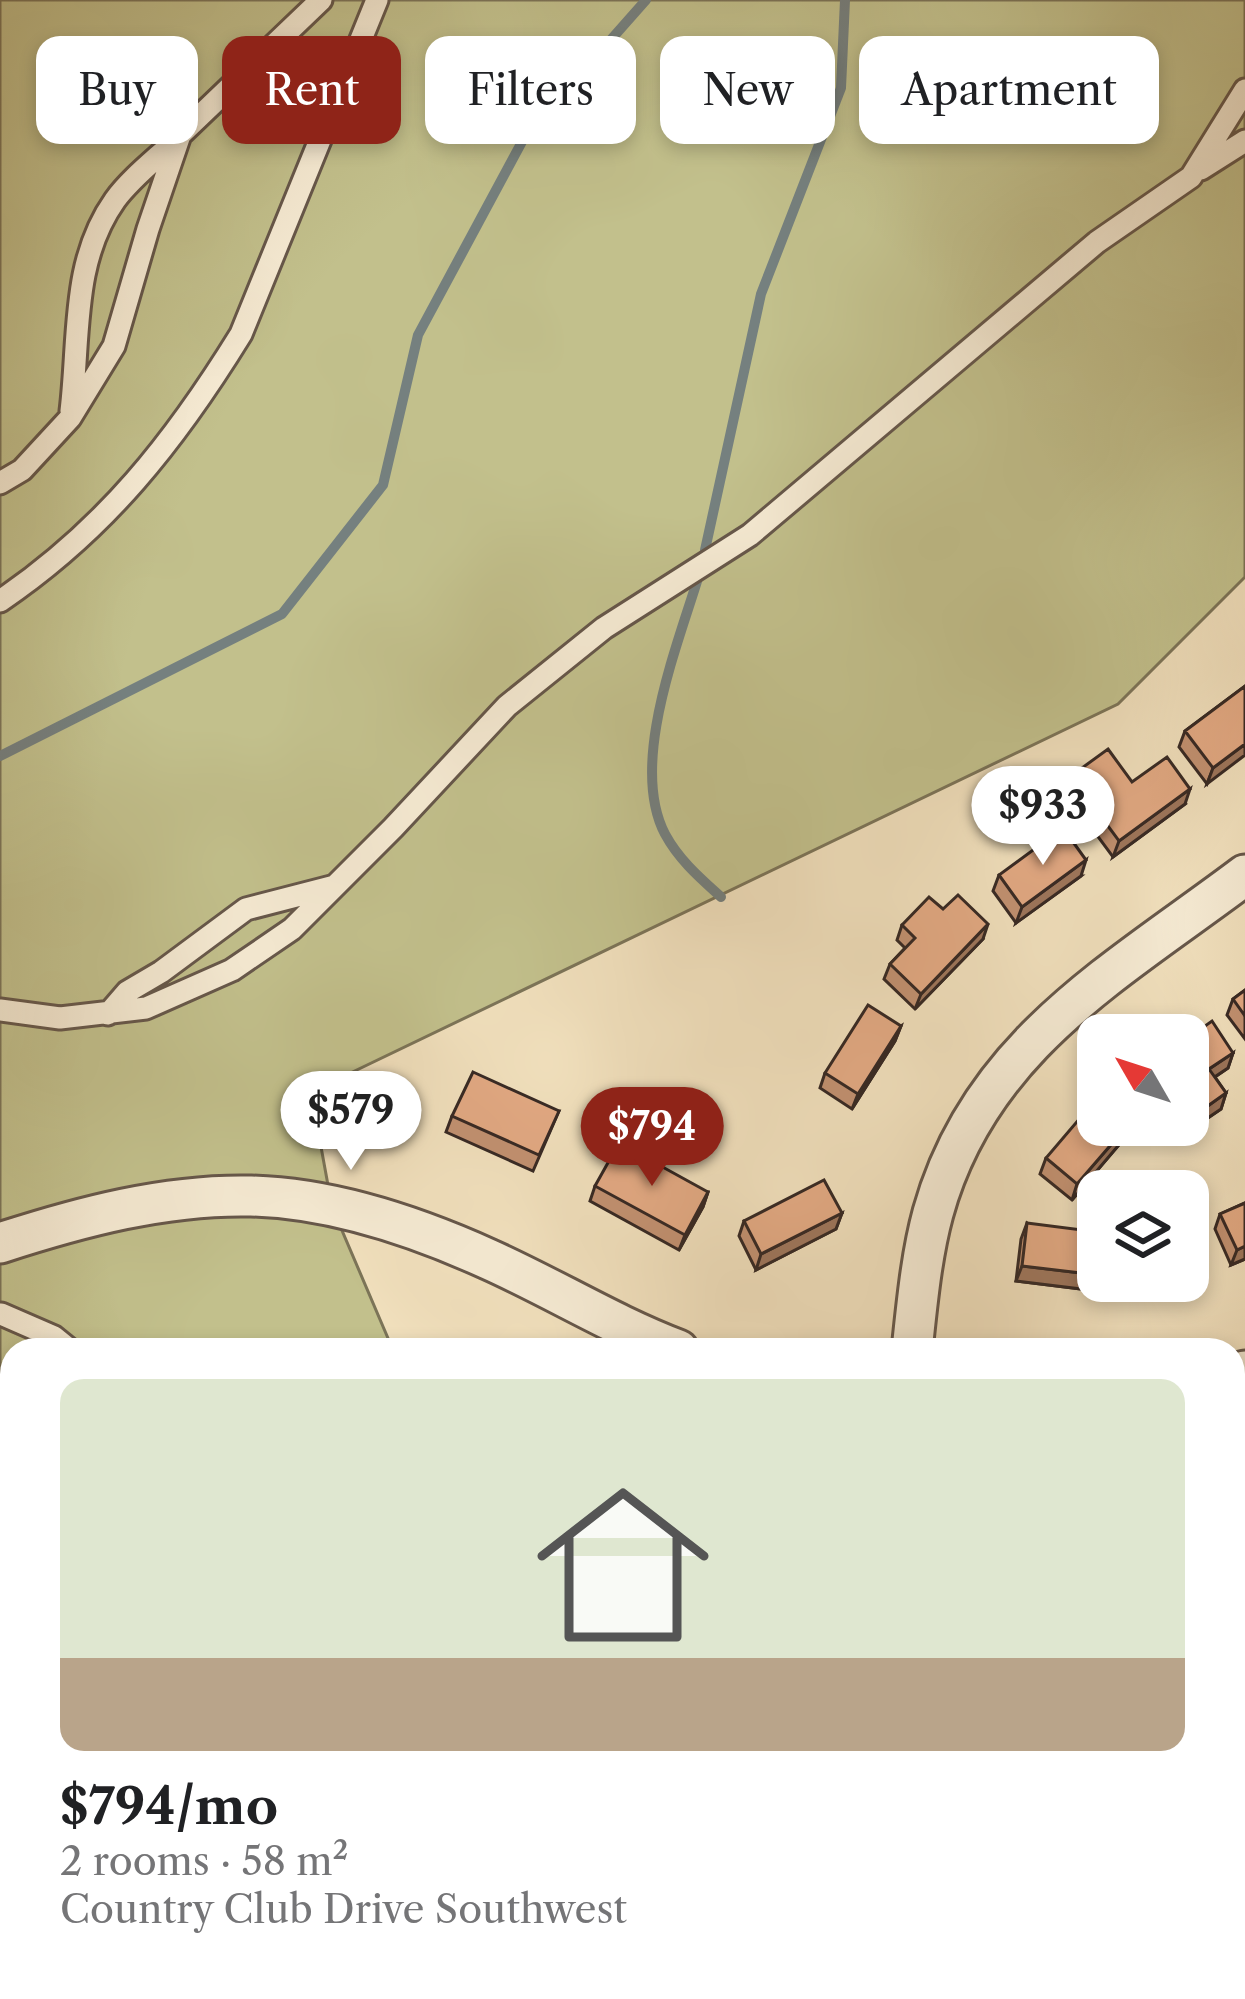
<!DOCTYPE html>
<html lang="en">
<head>
<meta charset="utf-8">
<style>
	:root { --surface:#fff; --page:#f2f2f2; --text:#202124; --muted:#757577; --accent:#8f2418 }
	body { margin:0; font-family:"Libre Caslon Text",serif; background:var(--page); color:var(--text); height:100vh; display:flex; flex-direction:column; font-size:45px; white-space:nowrap }
	* { box-sizing:border-box; margin:0 }
	p { font-size:39px; color:var(--muted) }
	.icon { flex:none; width:66px; height:66px; fill:none; stroke:currentColor; stroke-width:2; stroke-linecap:round; stroke-linejoin:round }
	.map { position:relative; flex:1; overflow:hidden }
	.panel { position:absolute; left:0px; top:1338px; width:1245px; height:663px; display:flex; flex-direction:column; background:var(--surface); border-radius:36px 36px 0 0; box-shadow:0 6px 18px #0003 }
	.panel>* { flex:none }
	.guide { position:absolute; left:36px; top:36px; width:1173px; height:108px; display:flex; gap:24px }
	.needle { width:78px; rotate:309deg }
	.tools { position:absolute; left:1077px; top:1014px; display:grid; gap:24px }
	.tools a { display:grid; place-items:center; width:132px; height:132px; border-radius:24px; background:var(--surface); box-shadow:0 6px 18px #0003; font-size:60px }
	.price { position:absolute; translate:-50% -102px; padding:0 27px; border-radius:42px; background:#fff; color:#222; font-size:39px; line-height:78px; filter:drop-shadow(0 3px 6px #0008) }
	.price::after { content:''; position:absolute; left:50%; top:72px; width:36px; height:27px; margin-left:-18px; background:inherit; clip-path:polygon(0 0,100% 0,50% 100%) }
	.price.current { background:var(--accent); color:#fff }
	ul { padding:0; list-style:none }
	li { display:grid; align-content:center; gap:24px; height:636px; padding:0 60px }
	li span { display:grid; place-items:center; height:372px; border-radius:24px; color:#555 }
	li>.icon { margin-inline-start:auto }
	span .icon { width:216px; height:216px; fill:#fffc; stroke-width:1 }
	li b { font-size:51px }
	.chip { padding:0 42px; border-radius:24px; background:var(--surface); box-shadow:0 6px 18px #0003; font-size:42px; line-height:108px }
	.chip.current { background:var(--accent); color:#fff }
	.map>svg:first-child { display:block }
	.green { fill:#c2c08c; stroke:#7c7458; stroke-width:3 }
	.lines { fill:none; stroke-linecap:round; stroke-linejoin:round }
	.stream { stroke:#75807f; stroke-width:10 }
	.lane-casing { stroke:#66574a; stroke-width:27 }
	.street-casing { stroke:#66574a; stroke-width:45 }
	.lane { stroke:#f6ebd4; stroke-width:21 }
	.street { stroke:#f6ebd4; stroke-width:39 }
	.wall { fill:#c29171; stroke:#372924; stroke-width:3 }
	.shaded-wall { fill:#9e765c; stroke:#372924; stroke-width:3 }
	.building { fill:#e2a983; stroke:#372924; stroke-width:3 }
</style>
</head>
<body>
<div class="map">
<svg width="1245" height="1999" viewBox="0 0 1245 1999">
	<rect width="100%" height="100%" fill="#f1e0bd"/>
	<filter id="stains"><feTurbulence type="fractalNoise" baseFrequency=".00167" numOctaves="4"/><feColorMatrix values="0 0 0 0 .2 0 0 0 0 .09 0 0 0 0 .02 0 0 0 .5 -.17"/></filter>
	<radialGradient id="worn" r=".72"><stop offset=".6" stop-color="#630" stop-opacity="0"/><stop offset="1" stop-color="#630" stop-opacity=".3"/></radialGradient>
	<!-- green -->
	<path class="green" d="M0,0H1245V577L1118,704L311,1092L332,1207L393,1350H12V1720L0,1725Z
		M387,1989H854L871,1999H396Z"/>
	<g class="lines">
		<!-- stream -->
		<path class="stream" d="M705,550L761,294L841,88L845,0
			M698,578C677,647 629,765 665,834C679,860 700,878 721,897
			M0,756L282,614L383,485L418,335L524,138L646,0
			M0,1478L12,1521
			M386,1989L396,1999"/>
		<defs>
			<path id="lane" d="M1201,169L1245,141
				M71,411C80,337 71,262 115,200C131,178 156,159 176,140
				M0,483L22,470L70,418L114,346L148,229L180,135L321,0
				M0,601C106,529 175,441 241,334L377,0
				M0,1010L60,1018L146,1008L232,970L292,929L393,828L507,706L604,628L750,535L1097,242L1191,177L1245,90
				M108,1014L127,992L161,972L246,909L335,886
				M1,1314L54,1337L70,1350
				M600,1989L605,1999"/>
			<path id="street" d="M0,1243C80,1217 166,1194 251,1196C332,1198 415,1226 488,1259C553,1288 612,1325 678,1350
				M912,1350C917,1305 921,1257 933,1213C979,1046 1115,973 1245,875
				M1233,1374L1245,1371"/>
		</defs>
		<!-- lane casing -->
		<use href="#lane" class="lane-casing"/>
		<!-- street casing -->
		<use href="#street" class="street-casing"/>
		<!-- lane -->
		<use href="#lane" class="lane"/>
		<!-- street -->
		<use href="#street" class="street"/>
	</g>
	<!-- wall -->
	<path class="wall" d="M1245,686L1207,784L1179,747L1185,731Z
		M1071,776L1132,782L1185,804L1113,857L1065,792Z
		M999,875L1081,876L1016,923L993,891Z
		M943,909L983,939L915,1009L884,979L890,964L905,948L897,940L902,925Z
		M1245,990V1039L1227,1015L1233,999Z
		M901,1026L895,1041L852,1109L820,1088L825,1073Z
		M1188,1038L1233,1053L1228,1068L1215,1077L1226,1093L1221,1109L1174,1141L1163,1125H1188Z
		M559,1111L533,1171L446,1132L452,1116Z
		M1129,1133L1072,1200L1040,1174L1046,1158Z
		M595,1186L708,1192L703,1207L679,1250L590,1201Z
		M1245,1203V1259L1231,1265L1215,1229L1220,1214Z
		M842,1213L836,1229L756,1270L739,1236L744,1221Z
		M1027,1223L1114,1293L1016,1281L1021,1239Z
		M854,1989H940L934,1999H871Z"/>
	<!-- shaded-wall -->
	<path class="shaded-wall" d="M1245,744V755L1207,784L1213,768Z
		M1190,789L1185,804L1113,857L1119,841Z
		M1086,860L1081,876L1016,923L1022,907Z
		M988,924L983,939L915,1009L921,994Z
		M901,1026L895,1041L852,1109L858,1094Z
		M1233,1053L1228,1068L1204,1084L1209,1069Z
		M1226,1093L1221,1109L1174,1141L1180,1126L1188,1125V1120Z
		M1128,1125H1131L1129,1133L1072,1200L1077,1184Z
		M708,1192L703,1207L679,1250L685,1235Z
		M842,1213L836,1229L756,1270L761,1254Z
		M1245,1246V1259L1231,1265L1237,1250Z
		M1022,1266L1098,1275V1281H1119L1114,1293L1016,1281Z
		M1245,1508V1522L1233,1525V1511Z"/>
	<!-- building -->
	<path class="building" d="M1245,686V744L1213,768L1185,731Z
		M1108,749L1132,782L1167,757L1190,789L1119,841L1071,776Z
		M1063,828L1086,860L1022,907L999,875Z
		M958,895L988,924L921,994L890,964L915,938L902,925L929,897L943,909Z
		M1245,990V1016L1233,999Z
		M868,1005L901,1026L858,1094L825,1073Z
		M1212,1021L1233,1053L1209,1069L1226,1093L1188,1120V1038Z
		M473,1072L559,1111L539,1155L452,1116Z
		M1098,1097V1125H1128L1077,1184L1046,1158Z
		M619,1143L708,1192L685,1235L595,1186Z
		M824,1180L842,1213L761,1254L744,1221Z
		M1245,1203V1246L1237,1250L1220,1214Z
		M1027,1223L1098,1232V1275L1022,1266Z
		M1245,1463V1508L1233,1511V1466Z
		M886,1989H937L931,1999H903Z
		M992,1989H1073L1077,1999H977L976,1996Z"/>
	<rect width="100%" height="100%" filter="url(#stains)"/>
	<rect width="100%" height="100%" fill="url(#worn)"/>
</svg>
<div class="tools">
<a><svg class="needle" viewBox="-14 -14 28 28"><path d="M0-13l5 13h-10z" fill="#e53935"/><path d="M0 13l5-13h-10z" fill="#757577"/></svg></a>
<a><svg class="icon" aria-label="layers" viewBox="0 0 24 24"><path d="M12 4l9 5-9 5-9-5zM3 14l9 5 9-5"/></svg></a>
</div>
<b class="price" style="left:1043px;top:868px">$933</b>
<b class="price" style="left:351px;top:1173px">$579</b>
<b class="price current" style="left:652px;top:1189px">$794</b>
<div class="guide">
<a class="chip">Buy</a>
<a class="chip current">Rent</a>
<a class="chip">Filters</a>
<a class="chip">New</a>
<a class="chip">Apartment</a>
</div>
<section class="panel">
<ul>
<li><span style="background:linear-gradient(#dfe7d0 75%,#b9a48a 0)"><svg class="icon" aria-label="home" viewBox="0 0 24 24"><path d="M3 11l9-7 9 7M6 9v11h12V9"/></svg></span><div><b>$794/mo</b><p>2 rooms · 58 m²</p><p>Country Club Drive Southwest</p></div></li>
</ul>
</section>
</div>
</body>
</html>
